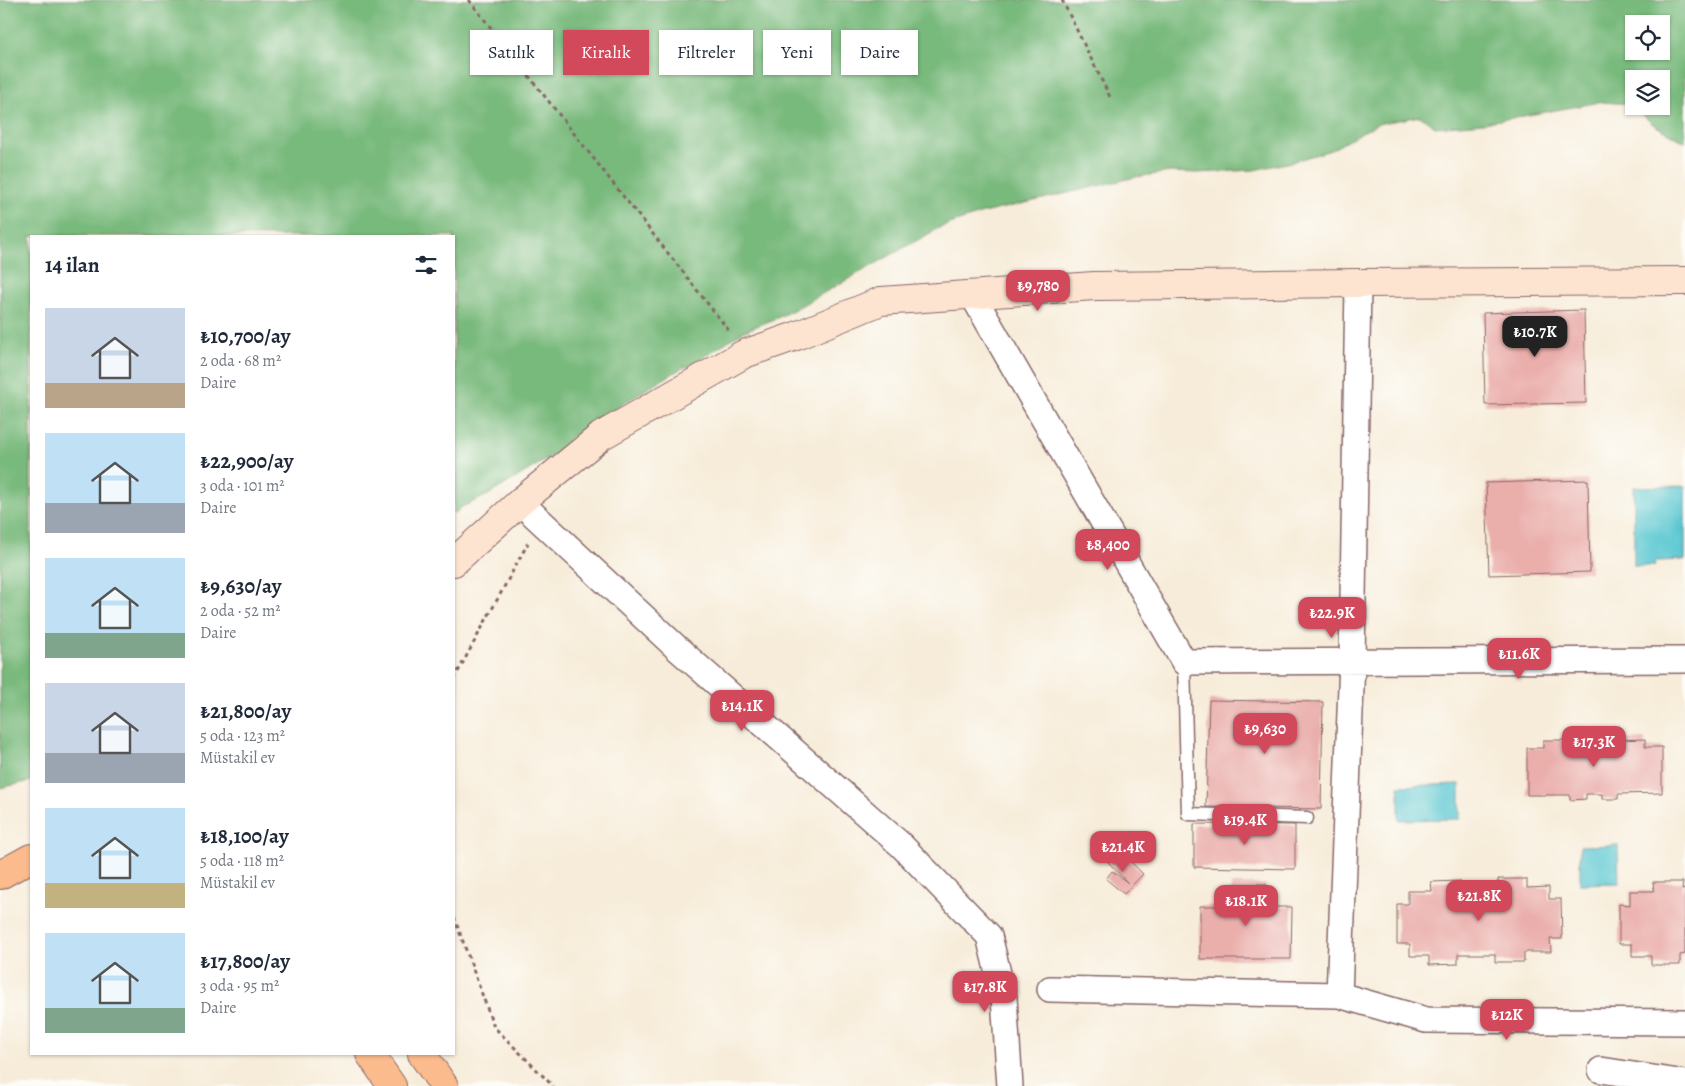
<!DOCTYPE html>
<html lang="tr">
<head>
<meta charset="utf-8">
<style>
	:root { --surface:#fff; --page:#f2f2f3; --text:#1f2937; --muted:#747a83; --accent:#d1495b }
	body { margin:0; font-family:Alegreya,serif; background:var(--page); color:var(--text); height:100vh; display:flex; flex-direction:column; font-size:19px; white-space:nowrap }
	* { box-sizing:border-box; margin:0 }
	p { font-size:16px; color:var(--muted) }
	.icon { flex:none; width:28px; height:28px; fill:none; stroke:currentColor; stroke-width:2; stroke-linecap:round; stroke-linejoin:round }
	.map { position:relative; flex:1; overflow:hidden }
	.panel { position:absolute; left:30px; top:235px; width:425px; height:820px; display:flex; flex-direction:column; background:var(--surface); border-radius:0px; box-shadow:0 1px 4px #0004 }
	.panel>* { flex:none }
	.hud { position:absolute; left:470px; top:30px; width:475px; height:45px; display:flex; gap:10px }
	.tools { position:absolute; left:1625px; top:15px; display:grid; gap:10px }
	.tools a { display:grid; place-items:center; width:45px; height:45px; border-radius:0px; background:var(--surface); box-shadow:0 1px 4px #0004; font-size:25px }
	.price { position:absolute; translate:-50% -42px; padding:0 11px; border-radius:10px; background:var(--accent); color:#fff; font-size:16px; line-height:32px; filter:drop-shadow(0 1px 2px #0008) }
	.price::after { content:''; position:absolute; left:50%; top:30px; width:15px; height:11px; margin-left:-8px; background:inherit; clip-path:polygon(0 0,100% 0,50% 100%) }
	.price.active { background:#222; color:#fff }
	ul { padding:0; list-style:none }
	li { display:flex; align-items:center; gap:15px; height:125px; padding:0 15px }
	li span { display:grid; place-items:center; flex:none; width:140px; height:100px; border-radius:0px; color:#555 }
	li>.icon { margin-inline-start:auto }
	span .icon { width:60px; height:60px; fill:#fffc; stroke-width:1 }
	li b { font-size:21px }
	h2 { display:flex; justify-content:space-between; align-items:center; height:60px; padding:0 15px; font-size:21px }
	.pill { padding:0 18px; border-radius:0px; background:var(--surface); box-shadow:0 1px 4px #0004; font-size:18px; line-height:45px }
	.pill.active { background:var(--accent); color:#fff }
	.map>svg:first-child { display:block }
	.forest { fill:#78b97b; stroke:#616c53; fill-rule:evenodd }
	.water { fill:#5ac7d1; stroke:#52737e }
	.building { fill:#eaaeab }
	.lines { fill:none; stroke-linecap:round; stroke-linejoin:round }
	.lane-casing { stroke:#876768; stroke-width:15 }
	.street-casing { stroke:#876768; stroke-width:28 }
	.secondary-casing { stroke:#876768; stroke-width:30 }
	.primary-casing { stroke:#876768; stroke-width:30 }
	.highway-casing { stroke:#876768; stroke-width:30 }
	.path { stroke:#876768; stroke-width:3; stroke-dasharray:4 4; stroke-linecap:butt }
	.lane { stroke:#fff; stroke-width:12 }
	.street { stroke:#fff; stroke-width:25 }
	.secondary { stroke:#fde4d1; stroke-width:28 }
	.primary { stroke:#fbbb8c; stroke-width:28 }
	.highway { stroke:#fbbb8c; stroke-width:28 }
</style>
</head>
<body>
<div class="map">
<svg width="1685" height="1086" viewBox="0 0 1685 1086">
	<rect width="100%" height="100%" fill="#fdfcf7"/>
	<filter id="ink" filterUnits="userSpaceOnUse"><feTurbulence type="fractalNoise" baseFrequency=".02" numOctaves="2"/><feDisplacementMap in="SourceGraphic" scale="10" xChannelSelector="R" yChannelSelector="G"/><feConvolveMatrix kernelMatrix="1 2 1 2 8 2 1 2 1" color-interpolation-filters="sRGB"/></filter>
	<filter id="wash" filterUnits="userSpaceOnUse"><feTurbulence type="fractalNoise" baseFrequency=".0096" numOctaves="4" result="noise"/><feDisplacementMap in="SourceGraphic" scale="20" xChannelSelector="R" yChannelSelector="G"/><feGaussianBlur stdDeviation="1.12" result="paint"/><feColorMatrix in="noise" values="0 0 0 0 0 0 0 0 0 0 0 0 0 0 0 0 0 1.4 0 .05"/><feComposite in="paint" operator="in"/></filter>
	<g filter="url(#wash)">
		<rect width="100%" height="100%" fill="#f7ecd9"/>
		<!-- forest -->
		<path class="forest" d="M0,0H1685V142L1654,125L1630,104L1601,102L1484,123L1435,127L1420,116L1377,124L1331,150L1291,162L1254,170L1197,173L1171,172L1136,177L983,213L941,227L795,309L777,318L742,332L691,365L682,368L632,398L570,438L557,453L488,495L462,507L454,514V236H31V781L0,788ZM1634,24H1661V51H1634ZM1634,79H1661V106H1634Z"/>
		<!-- water -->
		<path class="water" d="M1685,486V560L1655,561V566H1634V487Z
			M1460,784V819L1399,820V786Z
			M1618,845L1619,883L1580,884V846Z"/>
		<g id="blocks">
			<!-- building -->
			<path class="building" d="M1584,310L1586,403L1485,405L1483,313Z
				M1588,480L1590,572L1489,575L1486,483Z
				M1209,700L1323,702L1321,809L1206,807Z
				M1617,732V740L1645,739V747H1662V793L1618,794V799H1602V794H1586V799L1570,800V795H1527V748H1543V740H1570V733H1585V740H1602V733Z
				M1194,824L1295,825V869L1194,867Z
				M1120,851L1143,874L1124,894L1106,879L1112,871L1128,883L1108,862Z
				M1498,879H1527V888L1549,887V899H1561L1562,939H1550L1551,952H1524V962H1495V954H1458V964L1429,965V956H1410V944H1397V904H1408V891H1432L1431,882L1460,881L1461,889H1498Z
				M1653,882H1683L1682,890L1685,889V954L1680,955V965H1651V956H1632V944H1619V904L1630,905V891H1654Z
				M1231,884H1266V907H1292L1291,959H1200V906H1231Z"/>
		</g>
	</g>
	<g filter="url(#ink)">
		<use href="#blocks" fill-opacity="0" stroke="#876768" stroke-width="1"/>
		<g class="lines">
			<defs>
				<path id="lane" d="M1184,662L1188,814L1307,818"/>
				<path id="street" d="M973,296L1184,662L1685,660
					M520,502L678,649L901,845L989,936L1004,998L1010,1086
					M1050,989L1339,995L1426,1020L1685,1022
					M1339,995L1352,661L1358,283
					M1601,1070L1685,1083"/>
				<path id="secondary" d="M454,562L520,502L601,436L744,354L796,336L881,301L1094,286L1358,283L1685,281"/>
				<path id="primary" d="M0,875L31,858"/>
				<path id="highway" d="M370,1054L392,1086
					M422,1054L444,1086"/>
			</defs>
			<!-- lane casing -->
			<use href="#lane" class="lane-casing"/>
			<!-- street casing -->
			<use href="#street" class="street-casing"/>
			<!-- secondary casing -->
			<use href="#secondary" class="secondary-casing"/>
			<!-- primary casing -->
			<use href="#primary" class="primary-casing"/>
			<!-- highway casing -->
			<use href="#highway" class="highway-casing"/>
			<!-- path -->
			<path class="path" d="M469,0L730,332
				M1062,0L1111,99
				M454,679L528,543
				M454,917L494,1027L553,1086"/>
			<!-- lane -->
			<use href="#lane" class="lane"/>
			<!-- street -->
			<use href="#street" class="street"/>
			<!-- secondary -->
			<use href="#secondary" class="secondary"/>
			<!-- primary -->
			<use href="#primary" class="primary"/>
			<!-- highway -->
			<use href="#highway" class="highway"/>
		</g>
	</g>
</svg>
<div class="tools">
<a><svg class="icon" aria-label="locate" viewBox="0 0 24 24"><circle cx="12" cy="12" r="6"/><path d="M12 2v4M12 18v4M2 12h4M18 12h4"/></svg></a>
<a><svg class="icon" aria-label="layers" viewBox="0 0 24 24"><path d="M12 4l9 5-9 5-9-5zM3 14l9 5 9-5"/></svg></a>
</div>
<b class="price" style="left:1038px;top:312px">₺9,780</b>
<b class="price active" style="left:1535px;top:358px">₺10.7K</b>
<b class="price" style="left:1108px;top:571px">₺8,400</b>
<b class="price" style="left:1332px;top:639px">₺22.9K</b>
<b class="price" style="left:1519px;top:680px">₺11.6K</b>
<b class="price" style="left:742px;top:732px">₺14.1K</b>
<b class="price" style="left:1265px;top:755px">₺9,630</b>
<b class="price" style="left:1594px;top:768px">₺17.3K</b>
<b class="price" style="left:1245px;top:846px">₺19.4K</b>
<b class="price" style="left:1123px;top:873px">₺21.4K</b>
<b class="price" style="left:1479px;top:922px">₺21.8K</b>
<b class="price" style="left:1246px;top:927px">₺18.1K</b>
<b class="price" style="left:985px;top:1013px">₺17.8K</b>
<b class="price" style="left:1507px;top:1041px">₺12K</b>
<div class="hud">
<a class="pill">Satılık</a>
<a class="pill active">Kiralık</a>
<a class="pill">Filtreler</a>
<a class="pill">Yeni</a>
<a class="pill">Daire</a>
</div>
<section class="panel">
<h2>14 ilan<svg class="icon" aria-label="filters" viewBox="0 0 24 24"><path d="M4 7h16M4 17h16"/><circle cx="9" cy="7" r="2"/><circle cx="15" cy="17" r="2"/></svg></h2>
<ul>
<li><span style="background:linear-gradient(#c9d6e8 75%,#b9a48a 0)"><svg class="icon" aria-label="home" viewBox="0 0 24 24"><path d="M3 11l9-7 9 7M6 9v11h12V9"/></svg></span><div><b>₺10,700/ay</b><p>2 oda · 68 m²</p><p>Daire</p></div></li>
<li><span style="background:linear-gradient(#bfe0f5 70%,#9aa5b1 0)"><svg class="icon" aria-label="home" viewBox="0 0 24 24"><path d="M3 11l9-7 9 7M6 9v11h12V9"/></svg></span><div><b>₺22,900/ay</b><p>3 oda · 101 m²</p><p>Daire</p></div></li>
<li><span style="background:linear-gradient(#bfe0f5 75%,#7fa58c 0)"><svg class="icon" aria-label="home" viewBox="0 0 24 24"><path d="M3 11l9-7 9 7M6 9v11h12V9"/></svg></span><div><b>₺9,630/ay</b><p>2 oda · 52 m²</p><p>Daire</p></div></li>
<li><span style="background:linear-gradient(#c9d6e8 70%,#9aa5b1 0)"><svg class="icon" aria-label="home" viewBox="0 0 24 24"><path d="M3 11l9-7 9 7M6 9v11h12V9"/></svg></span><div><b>₺21,800/ay</b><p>5 oda · 123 m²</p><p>Müstakil ev</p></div></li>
<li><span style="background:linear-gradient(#bfe0f5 75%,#c2b280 0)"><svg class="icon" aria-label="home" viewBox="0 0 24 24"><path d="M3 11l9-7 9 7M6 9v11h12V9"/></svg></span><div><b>₺18,100/ay</b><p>5 oda · 118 m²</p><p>Müstakil ev</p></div></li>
<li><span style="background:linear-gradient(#bfe0f5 75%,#7fa58c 0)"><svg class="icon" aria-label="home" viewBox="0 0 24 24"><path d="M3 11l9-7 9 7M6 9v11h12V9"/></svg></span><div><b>₺17,800/ay</b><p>3 oda · 95 m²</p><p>Daire</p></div></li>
</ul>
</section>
</div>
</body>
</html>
